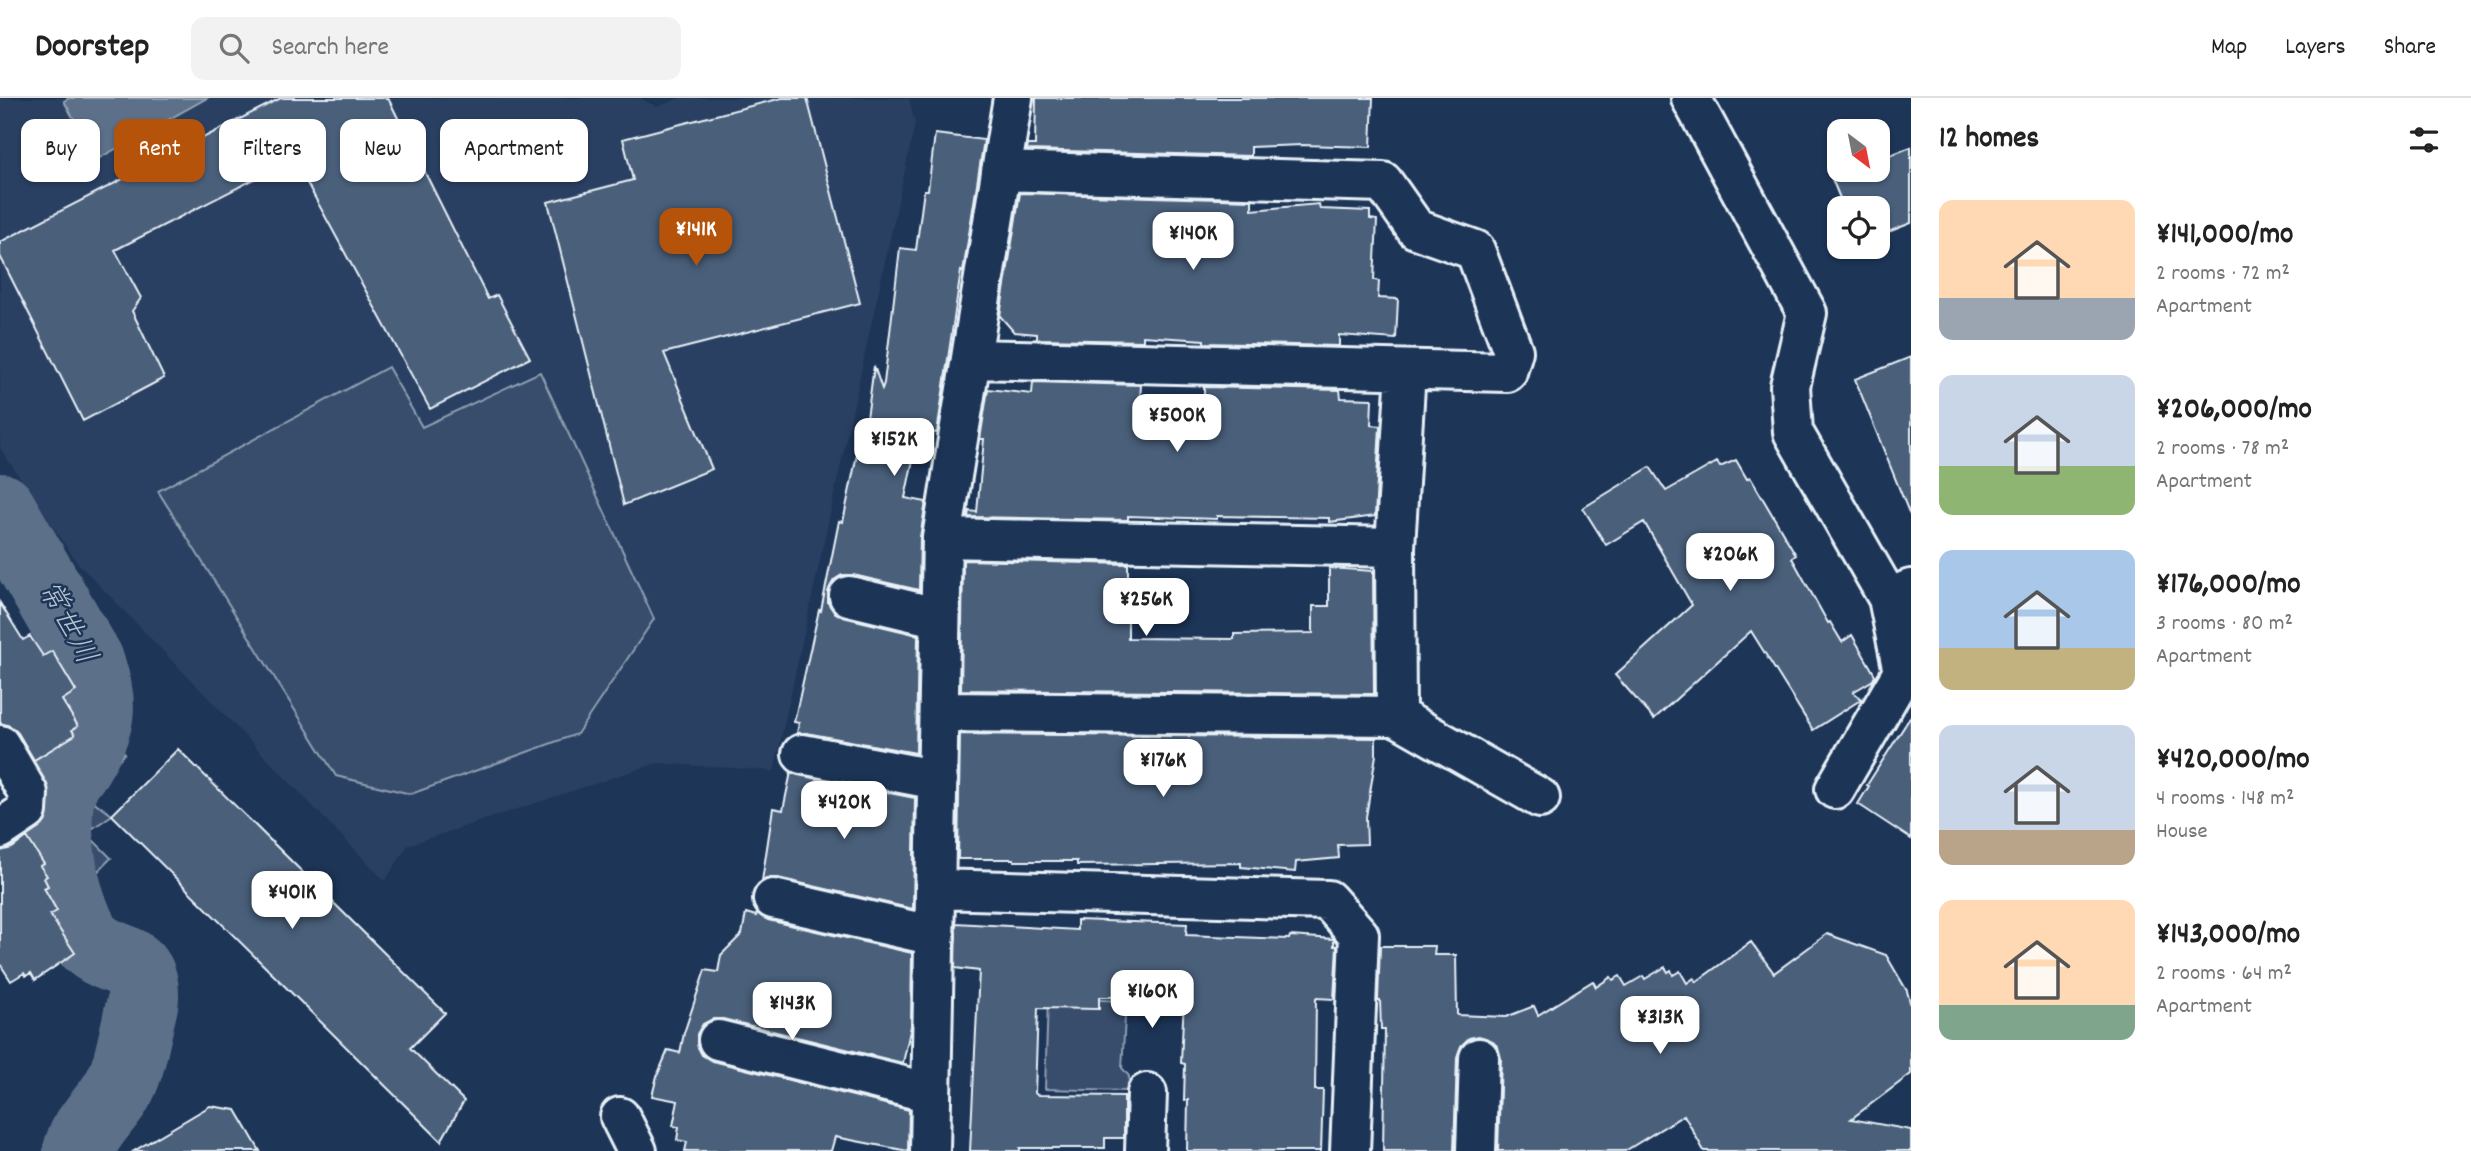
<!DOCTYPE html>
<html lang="en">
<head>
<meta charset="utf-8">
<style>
	:root { --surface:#fff; --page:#f2f2f2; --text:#222; --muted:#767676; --line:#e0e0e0; --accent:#b45309 }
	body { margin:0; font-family:Dekko,"Klee One",sans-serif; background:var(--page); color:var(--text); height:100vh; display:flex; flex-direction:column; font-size:26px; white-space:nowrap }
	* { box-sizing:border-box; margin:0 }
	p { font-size:23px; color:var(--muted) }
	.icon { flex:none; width:38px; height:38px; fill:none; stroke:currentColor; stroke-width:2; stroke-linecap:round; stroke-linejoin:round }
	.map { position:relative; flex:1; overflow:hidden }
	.panel { display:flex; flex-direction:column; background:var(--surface); width:560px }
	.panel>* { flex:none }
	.guide { position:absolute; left:21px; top:21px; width:665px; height:63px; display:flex; gap:14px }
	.needle { width:46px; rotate:148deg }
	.tools { position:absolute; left:1827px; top:21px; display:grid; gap:14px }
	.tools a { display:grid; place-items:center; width:63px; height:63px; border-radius:14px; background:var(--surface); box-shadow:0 2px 5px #0004; font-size:35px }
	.price { position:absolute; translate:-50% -60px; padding:0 16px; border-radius:14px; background:#fff; color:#222; font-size:23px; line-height:46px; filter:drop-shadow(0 2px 4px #0008) }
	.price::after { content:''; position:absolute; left:50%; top:42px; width:21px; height:16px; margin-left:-10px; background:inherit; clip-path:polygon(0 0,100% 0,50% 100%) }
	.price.current { background:var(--accent); color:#fff }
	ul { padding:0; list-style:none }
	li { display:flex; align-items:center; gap:21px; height:175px; padding:0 28px }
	li span { display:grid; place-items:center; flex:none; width:196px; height:140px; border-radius:14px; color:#555 }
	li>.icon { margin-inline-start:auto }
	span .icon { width:84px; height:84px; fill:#fffc; stroke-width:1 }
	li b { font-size:30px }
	h2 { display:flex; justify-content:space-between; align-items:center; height:84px; padding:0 28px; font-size:30px }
	.chip { padding:0 24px; border-radius:14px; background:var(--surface); box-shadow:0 2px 5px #0004; font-size:24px; line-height:63px }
	.chip.current { background:var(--accent); color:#fff }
	header { display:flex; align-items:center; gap:42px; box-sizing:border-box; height:98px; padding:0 35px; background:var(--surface); border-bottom:2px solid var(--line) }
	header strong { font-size:33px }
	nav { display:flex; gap:38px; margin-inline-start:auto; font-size:24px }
	.search { width:490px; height:63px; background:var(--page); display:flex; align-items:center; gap:18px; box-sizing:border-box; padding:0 24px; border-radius:14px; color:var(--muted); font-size:26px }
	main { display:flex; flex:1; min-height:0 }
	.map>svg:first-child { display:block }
	.built { fill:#2a4162 }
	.green { fill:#374d6c; stroke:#909fb2; stroke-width:2 }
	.water { fill:#5d7089; stroke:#95a4b5; stroke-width:2 }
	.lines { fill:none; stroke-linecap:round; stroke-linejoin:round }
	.river { stroke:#5d7089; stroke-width:72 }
	.building { fill:#495e7a; stroke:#e8f1f8; stroke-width:2 }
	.minor-casing { stroke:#e8f1f8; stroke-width:44 }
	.minor { stroke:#1d3557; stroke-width:38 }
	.labels { text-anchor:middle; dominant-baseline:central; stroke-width:5; stroke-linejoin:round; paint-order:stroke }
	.water-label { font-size:30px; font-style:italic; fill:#b7c4d1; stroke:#1d3557 }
</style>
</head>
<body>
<header>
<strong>Doorstep</strong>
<div class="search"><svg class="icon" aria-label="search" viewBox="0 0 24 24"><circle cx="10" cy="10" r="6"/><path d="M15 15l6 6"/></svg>Search here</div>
<nav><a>Map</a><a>Layers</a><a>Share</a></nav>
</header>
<main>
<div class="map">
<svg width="1911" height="1053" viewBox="0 0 1911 1053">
	<rect width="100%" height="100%" fill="#1d3557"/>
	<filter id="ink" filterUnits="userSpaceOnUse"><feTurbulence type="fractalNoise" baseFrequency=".0143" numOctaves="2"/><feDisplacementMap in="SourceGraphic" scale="14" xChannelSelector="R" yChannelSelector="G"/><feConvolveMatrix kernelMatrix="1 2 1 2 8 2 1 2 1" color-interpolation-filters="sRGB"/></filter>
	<g filter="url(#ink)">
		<!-- built -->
		<path class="built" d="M0,0H640L657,9L680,0H909L915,26L774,673L657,665L408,747L385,783L76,463L0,350Z"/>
		<!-- green -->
		<path class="green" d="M388,269L422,329L540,274L654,521L577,636L411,696L336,678L158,393Z
			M101,633L125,655L86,698L112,717L86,735L111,760L72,800L64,715L71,680Z
			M1048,900L1126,903L1122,970L1129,978L1128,993L1045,991Z"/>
		<!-- water -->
		<path class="water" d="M69,0H207L96,62L64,3Z"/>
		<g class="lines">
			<!-- river -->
			<path class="river" d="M0,411L88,563C103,607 102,623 78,663C73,672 64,681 61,690C52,716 59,769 67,795C71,809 81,838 92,847C114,866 144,856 143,899C143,907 139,917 138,925C132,949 129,974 116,995C104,1014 84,1031 79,1053"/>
		</g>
		<!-- building -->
		<path class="building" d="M281,0H388L488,201L497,197L530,260L430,311L294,61L115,152L141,200L132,213L164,280L83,323L0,158V144Z
			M782,0H807L860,205L664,255L712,371L624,407L548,104L633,82L623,41Z
			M1036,0H1373L1371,49L1302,47L1251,49V58L1027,52L1028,47H1035Z
			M935,36L984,42L963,174L961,173L937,335L919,333L905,400L926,404L920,439L919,492L853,477H842L834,482L828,494V505L834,514L843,519L918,537L916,655L806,635H797L799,625L794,624L819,512L821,513L839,423L843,424L860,342L864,343L874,268L882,291L884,285L900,150L916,152L924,92H928Z
			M1911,49V125L1878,138V110H1844L1832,81L1854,72H1878V62Z
			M1020,95L1252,102V112L1319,106L1320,111L1370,113V121L1377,122L1374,182L1379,183L1378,200L1398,201L1396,241L1339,237V248L1204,245V242L1143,238V243L1037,241V236L1014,234L1000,218Z
			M1911,259V417H1910L1855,281Z
			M1033,284L1141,287L1140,302L1204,304V289L1340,292L1341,300L1372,301L1371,327L1380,328L1375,418L1329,424V420L1217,418V421L1128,418V422L968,419L969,413L977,414L984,341H980L988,291L1032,296Z
			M1736,362L1747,381L1750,379L1796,457L1792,460L1828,525L1830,524L1842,544L1852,537L1875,577L1873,582L1853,594L1862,601L1813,632L1751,533L1654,621L1615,577L1692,507L1644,424L1606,447L1583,410L1650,369L1666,393L1717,364L1720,369Z
			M963,462L1128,466V540L1234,541V536L1313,535V508H1329V470L1373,473L1374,596L961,592Z
			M0,505L23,542L30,538L43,558L52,553L76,593L62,602L78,628L72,632L75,637L34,662L18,635L10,628L0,625Z
			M1911,618V741L1858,706L1869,688L1867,687Z
			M960,636L1376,640V657L1366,719L1367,746L1338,747L1339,760L1296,764L1295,774L1241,769V765L1077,767V763H1014V761H958Z
			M178,651L445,915L410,950L464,1003L441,1043L112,717Z
			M791,674L798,677L915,700L913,811L778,780H767L762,783L773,710L783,712Z
			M27,739L44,766L40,768L47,778L44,780L48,788L44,790L57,813L50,817L75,855L35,882L31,875L26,878L24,875L11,883L0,866V753L12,750Z
			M746,815L756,818L757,815L768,822L912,855L911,928L903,965L723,921H713L703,926L697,936V947L702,957L713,963L909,1012L908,1053L835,1039L831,1053H685L687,1044L677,1042L679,1029L673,1028L678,1003L652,998L657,978L668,952L680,955L684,935L705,872L718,874L721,857L742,836Z
			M1077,822L1187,826L1186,837L1289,841L1290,838L1334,841V848H1337L1334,901L1316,900L1315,992H1323L1321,1053H1187L1188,1002H1184L1185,966L1181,965L1184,899H1099V911L1038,910L1035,995L1037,997L1124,998V1040H1105V1050H1020V1053H970L979,873L955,870L956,825L1077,832Z
			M1827,836L1886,857L1907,893L1911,908V976L1851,1021L1911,1032V1053H1704L1684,1017L1625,1053H1498L1501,960L1498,949L1491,942L1479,938L1469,940L1461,948L1457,959L1454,1053H1383L1385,931H1381L1380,902H1378L1380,848H1435L1434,857H1456L1457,917L1506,919L1534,908L1538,917L1593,883L1596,889L1611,879L1613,882L1620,878L1626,888L1643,878L1645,881L1665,869L1668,874L1671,872L1673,877L1680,873L1687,885L1694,880L1696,884L1751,844L1774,875Z
			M210,1008L236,1012L260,1053H134Z"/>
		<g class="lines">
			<defs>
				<path id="minor" d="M1691,0L1807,215L1790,288L1793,334L1888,500L1911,491
					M972,261L1507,274L1513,253L1475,152L1416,131L1383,84L1001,73
					M942,440L1395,449
					M849,498L940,520
					M939,614L1396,618L1540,700
					M1396,618L1395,449L1406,272
					M0,647L28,695L27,713L0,731
					M802,656L938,682
					M1835,691L1903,574L1888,500
					M935,791L1328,802L1359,837L1350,1053
					M773,801L935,838
					M718,942L931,995
					M620,1019L637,1053
					M930,1053L942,440L1013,0
					M1145,1053L1147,995
					M1476,1053L1479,960"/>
			</defs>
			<!-- minor casing -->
			<use href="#minor" class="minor-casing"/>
			<!-- minor -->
			<use href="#minor" class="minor"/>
		</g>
	</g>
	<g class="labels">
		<!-- water labels -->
		<g class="water-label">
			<text transform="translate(65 526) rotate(62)">常世川</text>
		</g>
	</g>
</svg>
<div class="tools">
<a><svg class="needle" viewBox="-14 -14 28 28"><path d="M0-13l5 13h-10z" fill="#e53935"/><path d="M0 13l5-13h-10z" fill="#767676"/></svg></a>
<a><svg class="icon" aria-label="locate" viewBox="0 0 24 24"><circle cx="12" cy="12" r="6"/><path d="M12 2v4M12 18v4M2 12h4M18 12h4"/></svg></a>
</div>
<b class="price current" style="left:696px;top:170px">¥141K</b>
<b class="price" style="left:1193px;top:174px">¥140K</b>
<b class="price" style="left:1177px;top:356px">¥500K</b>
<b class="price" style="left:894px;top:380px">¥152K</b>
<b class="price" style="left:1730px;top:495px">¥206K</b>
<b class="price" style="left:1146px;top:540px">¥256K</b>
<b class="price" style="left:1163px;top:701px">¥176K</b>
<b class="price" style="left:844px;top:743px">¥420K</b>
<b class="price" style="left:292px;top:833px">¥401K</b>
<b class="price" style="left:1152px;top:932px">¥160K</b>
<b class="price" style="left:792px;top:944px">¥143K</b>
<b class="price" style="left:1660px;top:958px">¥313K</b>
<div class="guide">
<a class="chip">Buy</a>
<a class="chip current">Rent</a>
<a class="chip">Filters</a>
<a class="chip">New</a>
<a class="chip">Apartment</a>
</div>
</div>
<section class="panel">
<h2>12 homes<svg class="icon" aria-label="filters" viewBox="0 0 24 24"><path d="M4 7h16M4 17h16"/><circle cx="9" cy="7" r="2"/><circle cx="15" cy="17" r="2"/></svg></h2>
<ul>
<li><span style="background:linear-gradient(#ffd9b3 70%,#9aa5b1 0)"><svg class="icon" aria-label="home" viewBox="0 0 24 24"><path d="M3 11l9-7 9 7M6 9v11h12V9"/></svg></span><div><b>¥141,000/mo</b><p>2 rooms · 72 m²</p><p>Apartment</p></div></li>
<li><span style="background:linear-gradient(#c9d6e8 65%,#8fb573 0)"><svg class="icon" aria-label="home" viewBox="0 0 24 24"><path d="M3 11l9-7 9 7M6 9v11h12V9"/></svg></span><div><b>¥206,000/mo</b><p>2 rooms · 78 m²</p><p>Apartment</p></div></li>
<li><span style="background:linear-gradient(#a9c7e8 70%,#c2b280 0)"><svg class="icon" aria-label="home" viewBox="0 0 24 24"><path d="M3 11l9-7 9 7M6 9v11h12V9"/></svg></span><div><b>¥176,000/mo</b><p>3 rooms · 80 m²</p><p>Apartment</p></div></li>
<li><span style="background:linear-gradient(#c9d6e8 75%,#b9a48a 0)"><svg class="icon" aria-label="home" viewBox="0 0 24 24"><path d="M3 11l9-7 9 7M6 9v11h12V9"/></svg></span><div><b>¥420,000/mo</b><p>4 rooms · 148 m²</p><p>House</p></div></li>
<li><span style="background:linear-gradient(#ffd9b3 75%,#7fa58c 0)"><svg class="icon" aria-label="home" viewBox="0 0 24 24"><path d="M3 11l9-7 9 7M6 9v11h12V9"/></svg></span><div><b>¥143,000/mo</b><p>2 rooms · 64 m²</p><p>Apartment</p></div></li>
</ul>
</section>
</main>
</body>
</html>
